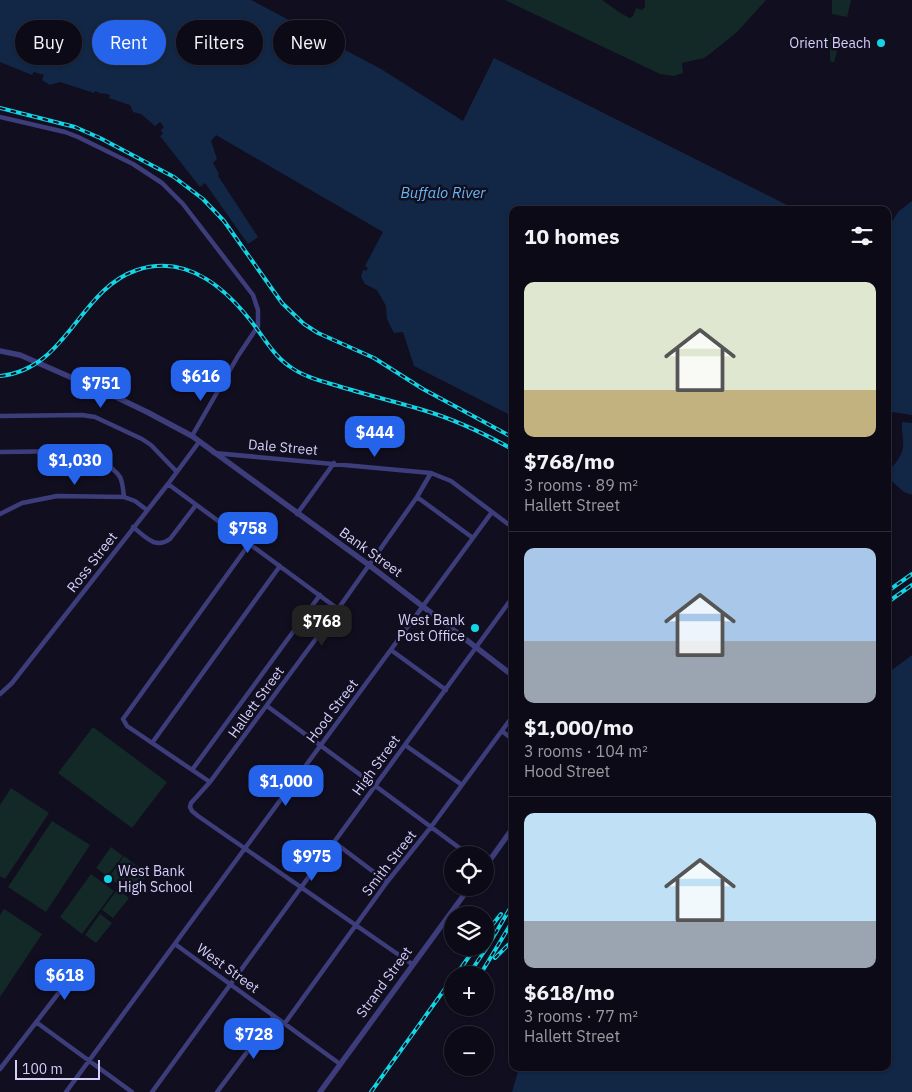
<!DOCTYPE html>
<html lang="en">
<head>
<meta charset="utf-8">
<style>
	:root { --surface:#0d0a17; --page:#1b1824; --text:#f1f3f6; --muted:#9a9aa1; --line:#2d2b36; --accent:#2563eb }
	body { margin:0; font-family:"IBM Plex Sans",sans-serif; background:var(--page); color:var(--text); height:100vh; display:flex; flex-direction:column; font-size:19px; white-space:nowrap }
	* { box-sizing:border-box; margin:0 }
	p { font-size:16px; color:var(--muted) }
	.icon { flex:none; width:28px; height:28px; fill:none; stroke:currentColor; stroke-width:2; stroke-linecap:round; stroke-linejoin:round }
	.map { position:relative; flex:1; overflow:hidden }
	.drawer { position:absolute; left:509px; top:206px; width:382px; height:865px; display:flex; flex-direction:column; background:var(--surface); border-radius:10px; box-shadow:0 1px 4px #0004,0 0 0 1px var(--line) }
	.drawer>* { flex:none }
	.top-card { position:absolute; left:15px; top:20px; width:419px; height:45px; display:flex; gap:10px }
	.tools { position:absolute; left:444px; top:846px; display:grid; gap:10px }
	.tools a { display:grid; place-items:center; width:50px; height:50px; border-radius:50%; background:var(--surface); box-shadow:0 1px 4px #0004,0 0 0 1px var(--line); font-size:25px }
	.scale { position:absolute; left:15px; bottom:12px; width:85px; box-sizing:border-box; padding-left:5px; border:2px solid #d4d0fb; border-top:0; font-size:14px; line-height:18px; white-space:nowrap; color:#d4d0fb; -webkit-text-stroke:4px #110e1f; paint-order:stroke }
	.price { position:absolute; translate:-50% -42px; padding:0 11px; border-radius:10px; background:var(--accent); color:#fff; font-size:16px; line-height:32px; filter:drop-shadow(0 1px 2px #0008) }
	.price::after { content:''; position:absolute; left:50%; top:30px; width:15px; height:11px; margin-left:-8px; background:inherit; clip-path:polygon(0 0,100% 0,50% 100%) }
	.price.selected { background:#222; color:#fff }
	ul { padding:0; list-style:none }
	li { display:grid; align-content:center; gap:10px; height:265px; padding:0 15px }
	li+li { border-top:1px solid var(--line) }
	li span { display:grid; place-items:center; height:155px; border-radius:10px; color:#555 }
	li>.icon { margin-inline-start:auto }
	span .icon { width:90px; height:90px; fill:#fffc; stroke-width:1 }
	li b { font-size:21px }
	h2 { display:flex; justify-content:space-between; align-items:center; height:60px; padding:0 15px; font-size:21px }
	.chip { padding:0 18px; border-radius:22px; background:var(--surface); box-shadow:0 1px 4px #0004,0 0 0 1px var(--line); font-size:18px; line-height:45px }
	.chip.selected { background:var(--accent); color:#fff }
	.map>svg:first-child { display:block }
	.green { fill:#122928 }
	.water { fill:#122745 }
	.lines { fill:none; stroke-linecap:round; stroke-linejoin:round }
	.minor { stroke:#3e3d7b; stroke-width:4.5 }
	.tertiary { stroke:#3e3d7b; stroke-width:5.5 }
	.rail-casing { stroke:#12d6e6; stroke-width:4 }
	.rail { stroke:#110e1f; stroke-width:2; stroke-dasharray:5.5; stroke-linecap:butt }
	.poi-dot { fill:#12d6e6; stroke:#110e1f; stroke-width:2 }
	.labels { text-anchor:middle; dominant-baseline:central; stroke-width:5; stroke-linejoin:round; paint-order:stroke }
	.poi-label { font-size:14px; fill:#d4d0fb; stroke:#110e1f; text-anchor:end }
	.street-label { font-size:14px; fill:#d4d0fb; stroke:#110e1f }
	.water-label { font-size:15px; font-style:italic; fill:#66b6f3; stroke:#110e1f }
</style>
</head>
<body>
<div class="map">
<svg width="912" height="1092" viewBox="0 0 912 1092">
	<rect width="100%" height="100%" fill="#110e1f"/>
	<!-- green -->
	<path class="green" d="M505,0H602L622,14L630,18L633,16L636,8L642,10L645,7V0H766L737,32L711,53L704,58L682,63L683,73L674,76L660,74Z
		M832,0H851L847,17L832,14Z
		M830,33L838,37L840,41L834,62H831L830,58Z
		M93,727L167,782L132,828L58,773Z
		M11,788L49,813L5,879L0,876V805Z
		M52,821L90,845L46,912L8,887Z
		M111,847L123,856L107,876L96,868Z
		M124,856L136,865L120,886L109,877Z
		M137,865L148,874L132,894L121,886Z
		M91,874L114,891L82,934L60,917Z
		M118,889L129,898L113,918L102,910Z
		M4,909L42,934L0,997V915Z
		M100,914L112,923L96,943L85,935Z"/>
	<!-- water -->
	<path class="water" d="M0,0H251L381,69L463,121L494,58L797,210H512V416L414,366L403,332L394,333L387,319L386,306L377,290L365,284L361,277L363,270L366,271L368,268L365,266L383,232L216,135L211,141L217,159L213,163L219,174L218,176L258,237L248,244L205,183L200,187L160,136L163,134L161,130L164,127L160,122L155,126L141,114L133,112L130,105L109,98L110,95L103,93L102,94L95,91L94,93L60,82L50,85L42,80L44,75L34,72L32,75L0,62Z
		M912,201V415L892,412L888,416V224L891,223L899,211Z
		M902,422L912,423V495L904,492L888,478V471C894,465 902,457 903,447C904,438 901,430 902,422Z
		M912,655V1092H512L519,1068H888V673Z"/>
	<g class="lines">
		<!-- minor -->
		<path class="minor" d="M0,117L65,132L78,137L133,164L162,183L183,204L253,295L258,310V326L238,356L192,436
			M0,416L82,415L95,417L142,439L151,445L177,472
			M0,452L76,451C89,453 113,466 120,477C123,483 123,490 124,497
			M214,453L431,473L451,481L512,527
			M168,484L338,609
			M417,497L473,538
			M0,514L22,503L57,496L124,497L135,501L147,510
			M297,514L334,463
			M133,527C145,536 155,550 170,539L196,505
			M391,650L446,690
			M0,694L12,683L168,484L199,442
			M267,706L469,855
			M502,731L512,739
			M152,743L280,566
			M405,745L462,785
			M192,770L320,595
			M210,782L127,726L123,719L250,543
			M334,842L387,882
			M175,944L340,1064
			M412,964L198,816L192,811L190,807L191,803L210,782L338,609L417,497L431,473
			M36,1022L132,1092
			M285,1023L387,882L431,827L512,717
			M0,1069L61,990L76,967
			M66,1092L492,512
			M152,1092L512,598
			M217,1092L274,1016"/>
		<!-- tertiary -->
		<path class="tertiary" d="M0,351L20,355L118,398L147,412L192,436L369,565L512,675
			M485,867L512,829
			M320,1092L469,888"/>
		<defs>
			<path id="rail" d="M0,108L75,127L100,138L174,177L203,199L224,221L282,303L304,324L318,333L374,358L423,389L512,437
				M0,376C68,369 78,290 137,270C189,253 229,291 257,329C267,343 276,357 289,366C304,377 321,381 338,386C367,395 397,402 426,411C456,420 485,434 512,449
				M888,591L912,574
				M888,602L912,585
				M485,934L501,914
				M495,958L512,941
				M471,971L488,946L512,905
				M456,975L475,948
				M480,975L512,922
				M371,1092L452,979"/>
		</defs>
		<!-- rail casing -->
		<use href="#rail" class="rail-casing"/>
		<!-- rail -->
		<use href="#rail" class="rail"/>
	</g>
	<!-- markers -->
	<g class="poi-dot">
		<circle cx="881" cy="43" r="5"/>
		<circle cx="475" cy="628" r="5"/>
		<circle cx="108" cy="879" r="5"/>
	</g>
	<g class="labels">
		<!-- poi labels -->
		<g class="poi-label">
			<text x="871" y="43">Orient Beach</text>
			<text x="465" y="620">West Bank<tspan x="465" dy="16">Post Office</tspan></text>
			<text x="118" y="871" text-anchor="start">West Bank<tspan x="118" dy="16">High School</tspan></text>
		</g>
		<!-- street labels -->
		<g class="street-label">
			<text transform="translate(283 447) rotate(5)">Dale Street</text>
			<text transform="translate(371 552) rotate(36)">Bank Street</text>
			<text transform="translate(92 562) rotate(-52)">Ross Street</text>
			<text transform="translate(256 702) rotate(-54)">Hallett Street</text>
			<text transform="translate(332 711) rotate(-53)">Hood Street</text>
			<text transform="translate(376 765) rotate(-54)">High Street</text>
			<text transform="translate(389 863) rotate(-52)">Smith Street</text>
			<text transform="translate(228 968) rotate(36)">West Street</text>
			<text transform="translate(384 982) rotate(-54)">Strand Street</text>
		</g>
		<!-- water labels -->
		<g class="water-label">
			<text x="443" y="192">Buffalo River</text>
		</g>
	</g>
</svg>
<div class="tools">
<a><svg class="icon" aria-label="locate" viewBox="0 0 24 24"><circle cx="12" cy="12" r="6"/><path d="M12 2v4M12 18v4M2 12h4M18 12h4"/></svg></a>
<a><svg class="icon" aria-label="layers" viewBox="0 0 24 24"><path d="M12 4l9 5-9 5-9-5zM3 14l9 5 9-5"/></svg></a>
<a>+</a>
<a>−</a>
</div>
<div class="scale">100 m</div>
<b class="price" style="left:201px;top:402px">$616</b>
<b class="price" style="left:101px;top:409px">$751</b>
<b class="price" style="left:375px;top:458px">$444</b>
<b class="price" style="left:75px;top:486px">$1,030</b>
<b class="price" style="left:248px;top:554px">$758</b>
<b class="price selected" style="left:322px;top:647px">$768</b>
<b class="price" style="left:286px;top:807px">$1,000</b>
<b class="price" style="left:312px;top:882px">$975</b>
<b class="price" style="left:65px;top:1001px">$618</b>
<b class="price" style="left:254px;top:1060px">$728</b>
<div class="top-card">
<a class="chip">Buy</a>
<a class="chip selected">Rent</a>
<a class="chip">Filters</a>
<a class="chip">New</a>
</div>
<section class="drawer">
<h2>10 homes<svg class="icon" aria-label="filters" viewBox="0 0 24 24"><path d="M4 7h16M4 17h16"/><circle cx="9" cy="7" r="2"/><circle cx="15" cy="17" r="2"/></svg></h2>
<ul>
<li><span style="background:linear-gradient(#dfe7d0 70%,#c2b280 0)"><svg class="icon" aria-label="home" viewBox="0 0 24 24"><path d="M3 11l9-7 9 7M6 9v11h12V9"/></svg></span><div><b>$768/mo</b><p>3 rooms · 89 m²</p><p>Hallett Street</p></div></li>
<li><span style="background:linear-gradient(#a9c7e8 60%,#9aa5b1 0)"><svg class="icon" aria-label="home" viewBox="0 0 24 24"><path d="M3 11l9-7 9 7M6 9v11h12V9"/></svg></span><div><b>$1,000/mo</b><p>3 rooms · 104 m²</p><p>Hood Street</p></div></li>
<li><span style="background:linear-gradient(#bfe0f5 70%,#9aa5b1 0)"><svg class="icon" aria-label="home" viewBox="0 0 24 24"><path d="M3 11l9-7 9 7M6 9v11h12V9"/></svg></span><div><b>$618/mo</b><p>3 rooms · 77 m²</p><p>Hallett Street</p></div></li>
</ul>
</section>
</div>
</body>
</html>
